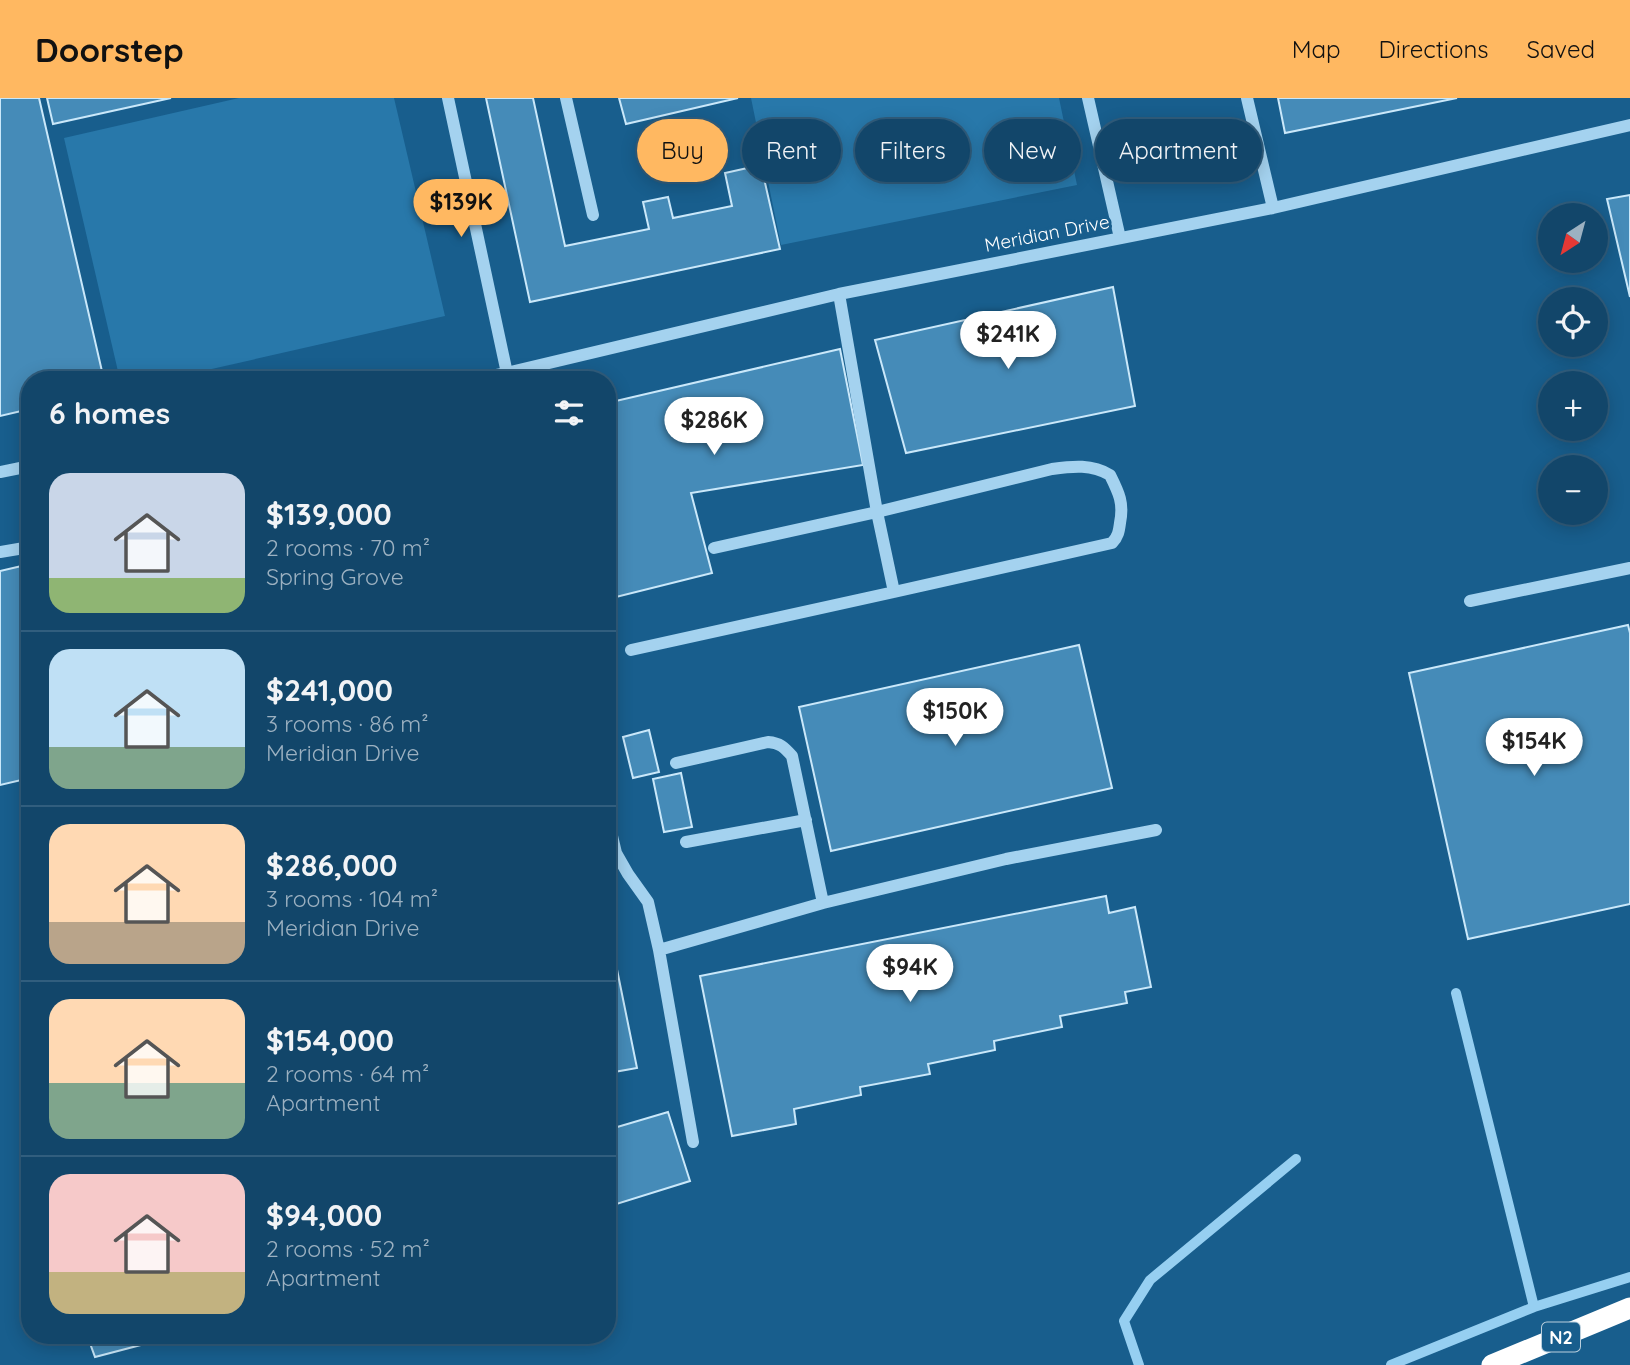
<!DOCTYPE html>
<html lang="en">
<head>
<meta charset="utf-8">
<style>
	:root { --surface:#12466a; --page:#1b4d70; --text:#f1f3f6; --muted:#9cb1c1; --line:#315e7e; --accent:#ffb861 }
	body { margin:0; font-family:Quicksand,sans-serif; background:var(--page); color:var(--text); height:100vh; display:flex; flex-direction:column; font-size:26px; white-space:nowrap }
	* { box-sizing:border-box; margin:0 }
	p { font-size:23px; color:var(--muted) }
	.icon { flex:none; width:38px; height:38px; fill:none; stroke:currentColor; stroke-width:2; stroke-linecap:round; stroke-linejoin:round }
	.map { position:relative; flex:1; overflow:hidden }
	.details { position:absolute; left:21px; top:273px; width:595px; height:973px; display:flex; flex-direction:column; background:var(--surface); border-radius:28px; box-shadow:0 4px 18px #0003,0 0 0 2px var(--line) }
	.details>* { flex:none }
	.banner { position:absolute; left:637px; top:21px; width:665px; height:63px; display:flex; gap:14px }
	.needle { width:46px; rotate:216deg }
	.fabs { position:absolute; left:1538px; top:105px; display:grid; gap:14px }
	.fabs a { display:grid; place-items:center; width:70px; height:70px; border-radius:50%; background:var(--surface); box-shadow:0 4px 18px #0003,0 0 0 2px var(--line); font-size:35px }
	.price { position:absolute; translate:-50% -60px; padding:0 16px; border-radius:24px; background:#fff; color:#222; font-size:23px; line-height:46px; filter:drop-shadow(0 2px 4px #0008) }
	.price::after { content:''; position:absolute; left:50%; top:42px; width:21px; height:16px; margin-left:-10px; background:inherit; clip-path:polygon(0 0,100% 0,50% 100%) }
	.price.on { background:var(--accent); color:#111 }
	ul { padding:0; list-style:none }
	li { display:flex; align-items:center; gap:21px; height:175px; padding:0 28px }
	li+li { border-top:2px solid var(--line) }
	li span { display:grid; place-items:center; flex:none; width:196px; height:140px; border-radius:21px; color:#555 }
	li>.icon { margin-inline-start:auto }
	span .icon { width:84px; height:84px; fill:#fffc; stroke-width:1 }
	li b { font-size:30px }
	h2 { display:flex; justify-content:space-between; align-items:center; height:84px; padding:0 28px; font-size:30px }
	.pill { padding:0 24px; border-radius:32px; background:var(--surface); box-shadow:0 4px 18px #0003,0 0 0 2px var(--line); font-size:24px; line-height:63px }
	.pill.on { background:var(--accent); color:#111 }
	header { display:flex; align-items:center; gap:42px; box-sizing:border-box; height:98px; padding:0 35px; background:var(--accent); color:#111 }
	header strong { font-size:33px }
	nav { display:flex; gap:38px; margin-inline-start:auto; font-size:24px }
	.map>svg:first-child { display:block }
	.green { fill:#2878aa }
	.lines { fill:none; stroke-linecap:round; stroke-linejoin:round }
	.stream { stroke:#96cff1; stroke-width:10 }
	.building { fill:#458bb8; stroke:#cae8fa; stroke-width:2 }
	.minor { stroke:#a4d2ef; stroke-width:12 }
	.highway { stroke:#fff; stroke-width:21 }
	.labels { text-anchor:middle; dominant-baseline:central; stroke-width:6; stroke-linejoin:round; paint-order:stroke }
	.shield { fill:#185e8d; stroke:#bacfdd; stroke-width:2 }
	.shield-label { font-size:18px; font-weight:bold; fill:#fff }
	.street-label { font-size:19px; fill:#fff; stroke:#185e8d }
</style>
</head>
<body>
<header>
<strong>Doorstep</strong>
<nav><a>Map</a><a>Directions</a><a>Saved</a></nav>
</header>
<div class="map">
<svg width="1630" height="1267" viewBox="0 0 1630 1267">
	<rect width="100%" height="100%" fill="#185e8d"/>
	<!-- green -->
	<path class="green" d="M239,0H394L445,218L163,282H120L64,40Z
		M751,0H1059L1077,87L781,147Z"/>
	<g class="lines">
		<!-- stream -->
		<path class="stream" d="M1456,895L1534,1209
			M1139,1267L1124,1223L1150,1182L1296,1061
			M1391,1267L1534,1209L1630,1179"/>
	</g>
	<!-- building -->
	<path class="building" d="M0,0H39L104,282H30V311L0,318Z
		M47,0H171L53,26Z
		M486,0H533L565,148L649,131L643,104L668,99L673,120L732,108L725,75L761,67L780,151L530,204Z
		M619,0H738L626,26Z
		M1278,0H1457L1285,35Z
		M1630,97V199L1607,101Z
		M1113,189L1135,308L906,355L875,242Z
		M840,251L863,367L691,395L712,475L608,501L607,305Z
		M30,466V680L0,687V473Z
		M1628,527L1630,535V806L1468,841L1409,575Z
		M1079,547L1112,690L831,753L799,609Z
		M649,632L659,674L633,680L623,639Z
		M681,675L692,729L664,734L653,681Z
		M1106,798L1109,815L1135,809L1151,889L1125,894L1127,905L1060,918L1062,929L994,943L995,952L928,966L930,976L860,989L861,997L794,1011L796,1026L732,1038L700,878Z
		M609,832L637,970L614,974L607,939V833Z
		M668,1014L690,1083L607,1109V1032Z
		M87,1237H179L95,1259Z"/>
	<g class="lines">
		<!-- minor -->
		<path class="minor" d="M448,0L508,280
			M566,0L593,117
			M1088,0L1120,140
			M1247,0L1273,110
			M471,282L507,275L839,196L1273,110L1630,27
			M0,374L30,368
			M714,450L877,414L1052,371C1073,368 1092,366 1110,377C1119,395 1124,405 1120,425C1119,433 1118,439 1112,445L894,494
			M0,454L30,449
			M1470,503L1630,470
			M631,552L894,494L877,414L839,196
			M676,665L768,644C780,645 784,649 792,658L823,805
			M607,717L616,755L628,776L648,804L659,852L693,1044
			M686,744L806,722
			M659,852L823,805L1006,761L1156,732"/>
		<!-- highway -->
		<path class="highway" d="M1492,1267L1630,1210"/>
	</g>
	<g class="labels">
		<!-- shield labels -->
		<rect class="shield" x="1542" y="1224.5" width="38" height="29" rx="5"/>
		<g class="shield-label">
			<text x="1561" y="1239">N2</text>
		</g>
		<!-- street labels -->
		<g class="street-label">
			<text transform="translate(1047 135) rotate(-11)">Meridian Drive</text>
		</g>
	</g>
</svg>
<div class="fabs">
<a><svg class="needle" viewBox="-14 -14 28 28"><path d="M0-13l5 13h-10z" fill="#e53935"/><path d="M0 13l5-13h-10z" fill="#9cb1c1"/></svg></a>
<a><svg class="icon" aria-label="locate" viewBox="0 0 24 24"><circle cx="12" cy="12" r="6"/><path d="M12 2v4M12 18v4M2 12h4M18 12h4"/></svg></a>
<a>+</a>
<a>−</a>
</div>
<b class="price on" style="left:461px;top:141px">$139K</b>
<b class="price" style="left:1008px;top:273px">$241K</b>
<b class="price" style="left:714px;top:359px">$286K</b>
<b class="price" style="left:955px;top:650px">$150K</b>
<b class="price" style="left:1534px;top:680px">$154K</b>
<b class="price" style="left:910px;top:906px">$94K</b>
<div class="banner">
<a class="pill on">Buy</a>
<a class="pill">Rent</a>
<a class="pill">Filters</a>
<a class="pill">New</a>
<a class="pill">Apartment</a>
</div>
<section class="details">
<h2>6 homes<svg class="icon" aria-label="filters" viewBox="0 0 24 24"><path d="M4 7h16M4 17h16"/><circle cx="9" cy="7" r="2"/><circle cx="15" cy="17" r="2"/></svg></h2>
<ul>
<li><span style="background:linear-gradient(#c9d6e8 75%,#8fb573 0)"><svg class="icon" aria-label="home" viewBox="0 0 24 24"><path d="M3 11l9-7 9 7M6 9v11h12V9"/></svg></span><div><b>$139,000</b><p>2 rooms · 70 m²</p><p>Spring Grove</p></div></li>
<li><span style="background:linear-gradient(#bfe0f5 70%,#7fa58c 0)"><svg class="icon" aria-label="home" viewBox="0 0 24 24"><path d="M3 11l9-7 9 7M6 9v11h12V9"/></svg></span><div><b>$241,000</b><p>3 rooms · 86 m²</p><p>Meridian Drive</p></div></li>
<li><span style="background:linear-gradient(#ffd9b3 70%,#b9a48a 0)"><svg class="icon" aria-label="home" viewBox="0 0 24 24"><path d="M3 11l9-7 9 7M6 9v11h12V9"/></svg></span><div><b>$286,000</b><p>3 rooms · 104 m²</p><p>Meridian Drive</p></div></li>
<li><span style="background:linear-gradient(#ffd9b3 60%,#7fa58c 0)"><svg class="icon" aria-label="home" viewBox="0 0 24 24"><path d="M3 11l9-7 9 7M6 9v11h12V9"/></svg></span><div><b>$154,000</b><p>2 rooms · 64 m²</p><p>Apartment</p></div></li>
<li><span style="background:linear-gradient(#f6c9c9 70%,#c2b280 0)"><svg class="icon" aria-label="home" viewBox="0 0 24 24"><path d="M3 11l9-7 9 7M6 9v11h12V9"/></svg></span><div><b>$94,000</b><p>2 rooms · 52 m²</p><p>Apartment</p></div></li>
</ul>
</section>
</div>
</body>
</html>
